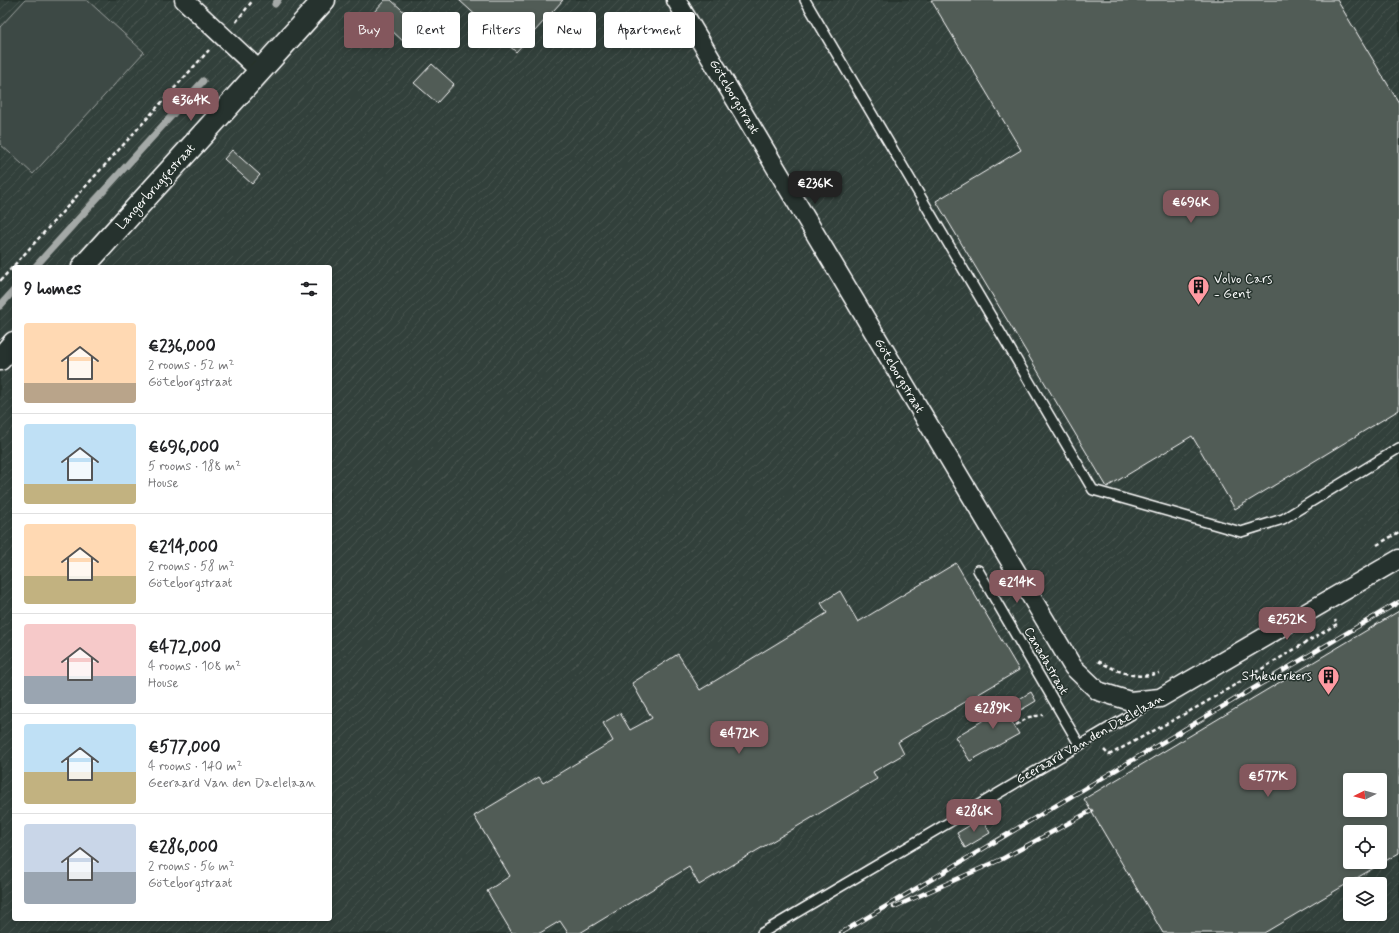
<!DOCTYPE html>
<html lang="en">
<head>
<meta charset="utf-8">
<style>
	:root { --surface:#fff; --page:#f6f6f6; --text:#202124; --muted:#757577; --line:#e0e0e0; --accent:#84575d }
	body { margin:0; font-family:Mynerve,sans-serif; background:var(--page); color:var(--text); height:100vh; display:flex; flex-direction:column; font-size:15px; white-space:nowrap }
	* { box-sizing:border-box; margin:0 }
	p { font-size:13px; color:var(--muted) }
	.icon { flex:none; width:22px; height:22px; fill:none; stroke:currentColor; stroke-width:2; stroke-linecap:round; stroke-linejoin:round }
	.map { position:relative; flex:1; overflow:hidden }
	.sheet { position:absolute; left:12px; top:265px; width:320px; height:656px; display:flex; flex-direction:column; background:var(--surface); border-radius:4px; box-shadow:0 2px 6px #0003 }
	.sheet>* { flex:none }
	.guide { position:absolute; left:344px; top:12px; width:380px; height:36px; display:flex; gap:8px }
	.needle { width:26px; rotate:264deg }
	.tools { position:absolute; left:1343px; top:773px; display:grid; gap:8px }
	.tools a { display:grid; place-items:center; width:44px; height:44px; border-radius:4px; background:var(--surface); box-shadow:0 2px 6px #0003; font-size:20px }
	.price { position:absolute; translate:-50% -34px; padding:0 9px; border-radius:8px; background:var(--accent); color:#fff; font-size:13px; line-height:26px; filter:drop-shadow(0 1px 2px #0008) }
	.price::after { content:''; position:absolute; left:50%; top:24px; width:12px; height:9px; margin-left:-6px; background:inherit; clip-path:polygon(0 0,100% 0,50% 100%) }
	.price.selected { background:#222; color:#fff }
	ul { padding:0; list-style:none }
	li { display:flex; align-items:center; gap:12px; height:100px; padding:0 12px }
	li+li { border-top:1px solid var(--line) }
	li span { display:grid; place-items:center; flex:none; width:112px; height:80px; border-radius:4px; color:#555 }
	li>.icon { margin-inline-start:auto }
	span .icon { width:48px; height:48px; fill:#fffc; stroke-width:1 }
	li b { font-size:17px }
	h2 { display:flex; justify-content:space-between; align-items:center; height:48px; padding:0 12px; font-size:17px }
	.chip { padding:0 14px; border-radius:4px; background:var(--surface); box-shadow:0 2px 6px #0003; font-size:14px; line-height:36px }
	.chip.selected { background:var(--accent); color:#fff }
	.map>svg:first-child { display:block }
	.industrial { fill:url(#industrial-furrows); fill-rule:evenodd }
	.garden { fill:#3e4944; stroke:#9ea4a2 }
	.lines { fill:none; stroke-linecap:round; stroke-linejoin:round }
	.stream { stroke:#a4a9a7; stroke-width:7 }
	.building { fill:#515c57; stroke:#fff; fill-rule:evenodd }
	.service-casing { stroke:#fff; stroke-width:12 }
	.minor-casing { stroke:#fff; stroke-width:21 }
	.secondary-casing { stroke:#fff; stroke-width:25 }
	.path { stroke:#fff; stroke-width:2.5; stroke-dasharray:4 3; stroke-linecap:butt }
	.service { stroke:#26332d; stroke-width:9 }
	.minor { stroke:#26332d; stroke-width:18 }
	.secondary { stroke:#26332d; stroke-width:22 }
	.rail-casing { stroke:#fff; stroke-width:4.5 }
	.rail { stroke:#26332d; stroke-width:3; stroke-dasharray:9; stroke-linecap:butt }
	.labels { text-anchor:middle; dominant-baseline:central; stroke-width:3; stroke-linejoin:round; paint-order:stroke }
	.street-label { font-size:13px; fill:#fff; stroke:#26332d }
	.poi-label { font-size:13px; fill:#fff; stroke:#26332d; text-anchor:start }
</style>
</head>
<body>
<div class="map">
<svg width="1399" height="933" viewBox="0 0 1399 933">
	<defs>
		<pattern id="industrial-furrows" width="10" height="10" patternUnits="userSpaceOnUse"><rect width="10" height="10" fill="#333f3a"/><path d="M-1 1l2-2M0 10L10 0M9 11l2-2" fill="none" stroke="#47524e"/></pattern>
	</defs>
	<rect width="100%" height="100%" fill="#26332d"/>
	<filter id="ink" filterUnits="userSpaceOnUse"><feTurbulence type="fractalNoise" baseFrequency=".025" numOctaves="2"/><feDisplacementMap in="SourceGraphic" scale="8" xChannelSelector="R" yChannelSelector="G"/><feConvolveMatrix kernelMatrix="1 2 1 2 8 2 1 2 1" color-interpolation-filters="sRGB"/></filter>
	<g filter="url(#ink)">
		<!-- industrial -->
		<path class="industrial" d="M0,0H1399V933H0ZM14,267H330V919H14ZM1350,780H1380V810H1350ZM1350,832H1380V862H1350ZM1350,884H1380V914H1350Z"/>
		<!-- garden -->
		<path class="garden" d="M25,0H87L144,52L33,174L0,144V27Z"/>
		<g class="lines">
			<!-- stream -->
			<path class="stream" d="M275,4L278,0
				M35,267L203,81
				M0,306L14,290"/>
		</g>
		<!-- building -->
		<path class="building" d="M385,0H391L421,27L406,44L373,13Z
			M459,0H563L516,52Z
			M931,0H1337L1399,103V410L1235,509L1192,436L1107,487L936,201L1021,150Z
			M432,64L454,84L437,103L414,83Z
			M232,150L260,175L252,184L224,159Z
			M956,563L1019,670L898,742L904,754L873,772L877,779L699,885L689,867L580,933H568L560,921L540,933H512L487,891L510,876L474,816L539,777L543,783L613,741L603,723L620,713L630,730L652,718L632,683L678,654L700,690L827,613L821,603L840,591L858,622Z
			M1399,611V853L1264,933H1163L1084,799ZM1350,780H1380V810H1350ZM1350,832H1380V862H1350Z
			M1031,692L1036,701L1009,717L1019,734L970,761L955,737Z
			M982,818L990,833L965,848L957,833Z"/>
		<g class="lines">
			<defs>
				<path id="service" d="M805,0L1093,490L1241,532L1283,519L1399,448
					M978,570L1079,744
					M762,933L1151,703"/>
				<path id="minor" d="M184,0L260,71
					M676,0L1073,667L1098,691L1130,701L1160,698L1399,559"/>
				<path id="secondary" d="M83,267L324,0
					M0,359L14,343"/>
			</defs>
			<!-- service casing -->
			<use href="#service" class="service-casing"/>
			<!-- minor casing -->
			<use href="#minor" class="minor-casing"/>
			<!-- secondary casing -->
			<use href="#secondary" class="secondary-casing"/>
			<!-- path -->
			<path class="path" d="M236,22L253,0
				M0,281L209,50
				M1377,545L1399,532
				M1098,661C1119,672 1135,680 1159,673
				M1016,725L1029,717L1043,715
				M1104,750L1109,755L1201,705L1337,624L1335,620"/>
			<!-- service -->
			<use href="#service" class="service"/>
			<!-- minor -->
			<use href="#minor" class="minor"/>
			<!-- secondary -->
			<use href="#secondary" class="secondary"/>
			<defs>
				<path id="rail" d="M894,907L1002,859L1091,811
					M841,933L1399,602"/>
			</defs>
			<!-- rail casing -->
			<use href="#rail" class="rail-casing"/>
			<!-- rail -->
			<use href="#rail" class="rail"/>
		</g>
	</g>
	<!-- icons -->
	<defs>
		<symbol id="building-pin" viewBox="-11 -11 22 30"><path d="M0 17L-7.5 6A9.5 9.5 0 1 1 7.5 6Z" fill="#ff9aa2" stroke="#26332d"/><path d="M-4-6H4V6H1V3H-1V6H-4ZM-2.5-4.3h1.7v1.8h-1.7ZM.8-4.3h1.7v1.8H.8ZM-2.5-1h1.7V.8h-1.7ZM.8-1h1.7V.8H.8Z" fill="#111"/></symbol>
	</defs>
	<g fill-rule="evenodd">
		<use href="#building-pin" x="1186" y="274" width="25" height="34"/>
		<use href="#building-pin" x="1316" y="664" width="25" height="34"/>
	</g>
	<g class="labels">
		<!-- street labels -->
		<g class="street-label">
			<text transform="translate(734 97) rotate(59)">Göteborgstraat</text>
			<text transform="translate(156 187) rotate(-48)">Langerbruggestraat</text>
			<text transform="translate(899 376) rotate(59)">Göteborgstraat</text>
			<text transform="translate(1046 661) rotate(60)">Canadastraat</text>
			<text transform="translate(1090 739) rotate(-30)">Geeraard Van den Daelelaan</text>
		</g>
		<!-- poi labels -->
		<g class="poi-label">
			<text x="1214" y="279">Volvo Cars<tspan x="1214" dy="15">- Gent</tspan></text>
			<text x="1312" y="676" text-anchor="end">Stukwerkers</text>
		</g>
	</g>
</svg>
<div class="tools">
<a><svg class="needle" viewBox="-14 -14 28 28"><path d="M0-13l5 13h-10z" fill="#e53935"/><path d="M0 13l5-13h-10z" fill="#757577"/></svg></a>
<a><svg class="icon" aria-label="locate" viewBox="0 0 24 24"><circle cx="12" cy="12" r="6"/><path d="M12 2v4M12 18v4M2 12h4M18 12h4"/></svg></a>
<a><svg class="icon" aria-label="layers" viewBox="0 0 24 24"><path d="M12 4l9 5-9 5-9-5zM3 14l9 5 9-5"/></svg></a>
</div>
<b class="price" style="left:191px;top:122px">€364K</b>
<b class="price selected" style="left:815px;top:205px">€236K</b>
<b class="price" style="left:1191px;top:224px">€696K</b>
<b class="price" style="left:1017px;top:604px">€214K</b>
<b class="price" style="left:1287px;top:641px">€252K</b>
<b class="price" style="left:993px;top:730px">€289K</b>
<b class="price" style="left:739px;top:755px">€472K</b>
<b class="price" style="left:1268px;top:798px">€577K</b>
<b class="price" style="left:974px;top:833px">€286K</b>
<div class="guide">
<a class="chip selected">Buy</a>
<a class="chip">Rent</a>
<a class="chip">Filters</a>
<a class="chip">New</a>
<a class="chip">Apartment</a>
</div>
<section class="sheet">
<h2>9 homes<svg class="icon" aria-label="filters" viewBox="0 0 24 24"><path d="M4 7h16M4 17h16"/><circle cx="9" cy="7" r="2"/><circle cx="15" cy="17" r="2"/></svg></h2>
<ul>
<li><span style="background:linear-gradient(#ffd9b3 75%,#b9a48a 0)"><svg class="icon" aria-label="home" viewBox="0 0 24 24"><path d="M3 11l9-7 9 7M6 9v11h12V9"/></svg></span><div><b>€236,000</b><p>2 rooms · 52 m²</p><p>Göteborgstraat</p></div></li>
<li><span style="background:linear-gradient(#bfe0f5 75%,#c2b280 0)"><svg class="icon" aria-label="home" viewBox="0 0 24 24"><path d="M3 11l9-7 9 7M6 9v11h12V9"/></svg></span><div><b>€696,000</b><p>5 rooms · 188 m²</p><p>House</p></div></li>
<li><span style="background:linear-gradient(#ffd9b3 65%,#c2b280 0)"><svg class="icon" aria-label="home" viewBox="0 0 24 24"><path d="M3 11l9-7 9 7M6 9v11h12V9"/></svg></span><div><b>€214,000</b><p>2 rooms · 58 m²</p><p>Göteborgstraat</p></div></li>
<li><span style="background:linear-gradient(#f6c9c9 65%,#9aa5b1 0)"><svg class="icon" aria-label="home" viewBox="0 0 24 24"><path d="M3 11l9-7 9 7M6 9v11h12V9"/></svg></span><div><b>€472,000</b><p>4 rooms · 108 m²</p><p>House</p></div></li>
<li><span style="background:linear-gradient(#bfe0f5 60%,#c2b280 0)"><svg class="icon" aria-label="home" viewBox="0 0 24 24"><path d="M3 11l9-7 9 7M6 9v11h12V9"/></svg></span><div><b>€577,000</b><p>4 rooms · 140 m²</p><p>Geeraard Van den Daelelaan</p></div></li>
<li><span style="background:linear-gradient(#c9d6e8 60%,#9aa5b1 0)"><svg class="icon" aria-label="home" viewBox="0 0 24 24"><path d="M3 11l9-7 9 7M6 9v11h12V9"/></svg></span><div><b>€286,000</b><p>2 rooms · 56 m²</p><p>Göteborgstraat</p></div></li>
</ul>
</section>
</div>
</body>
</html>
